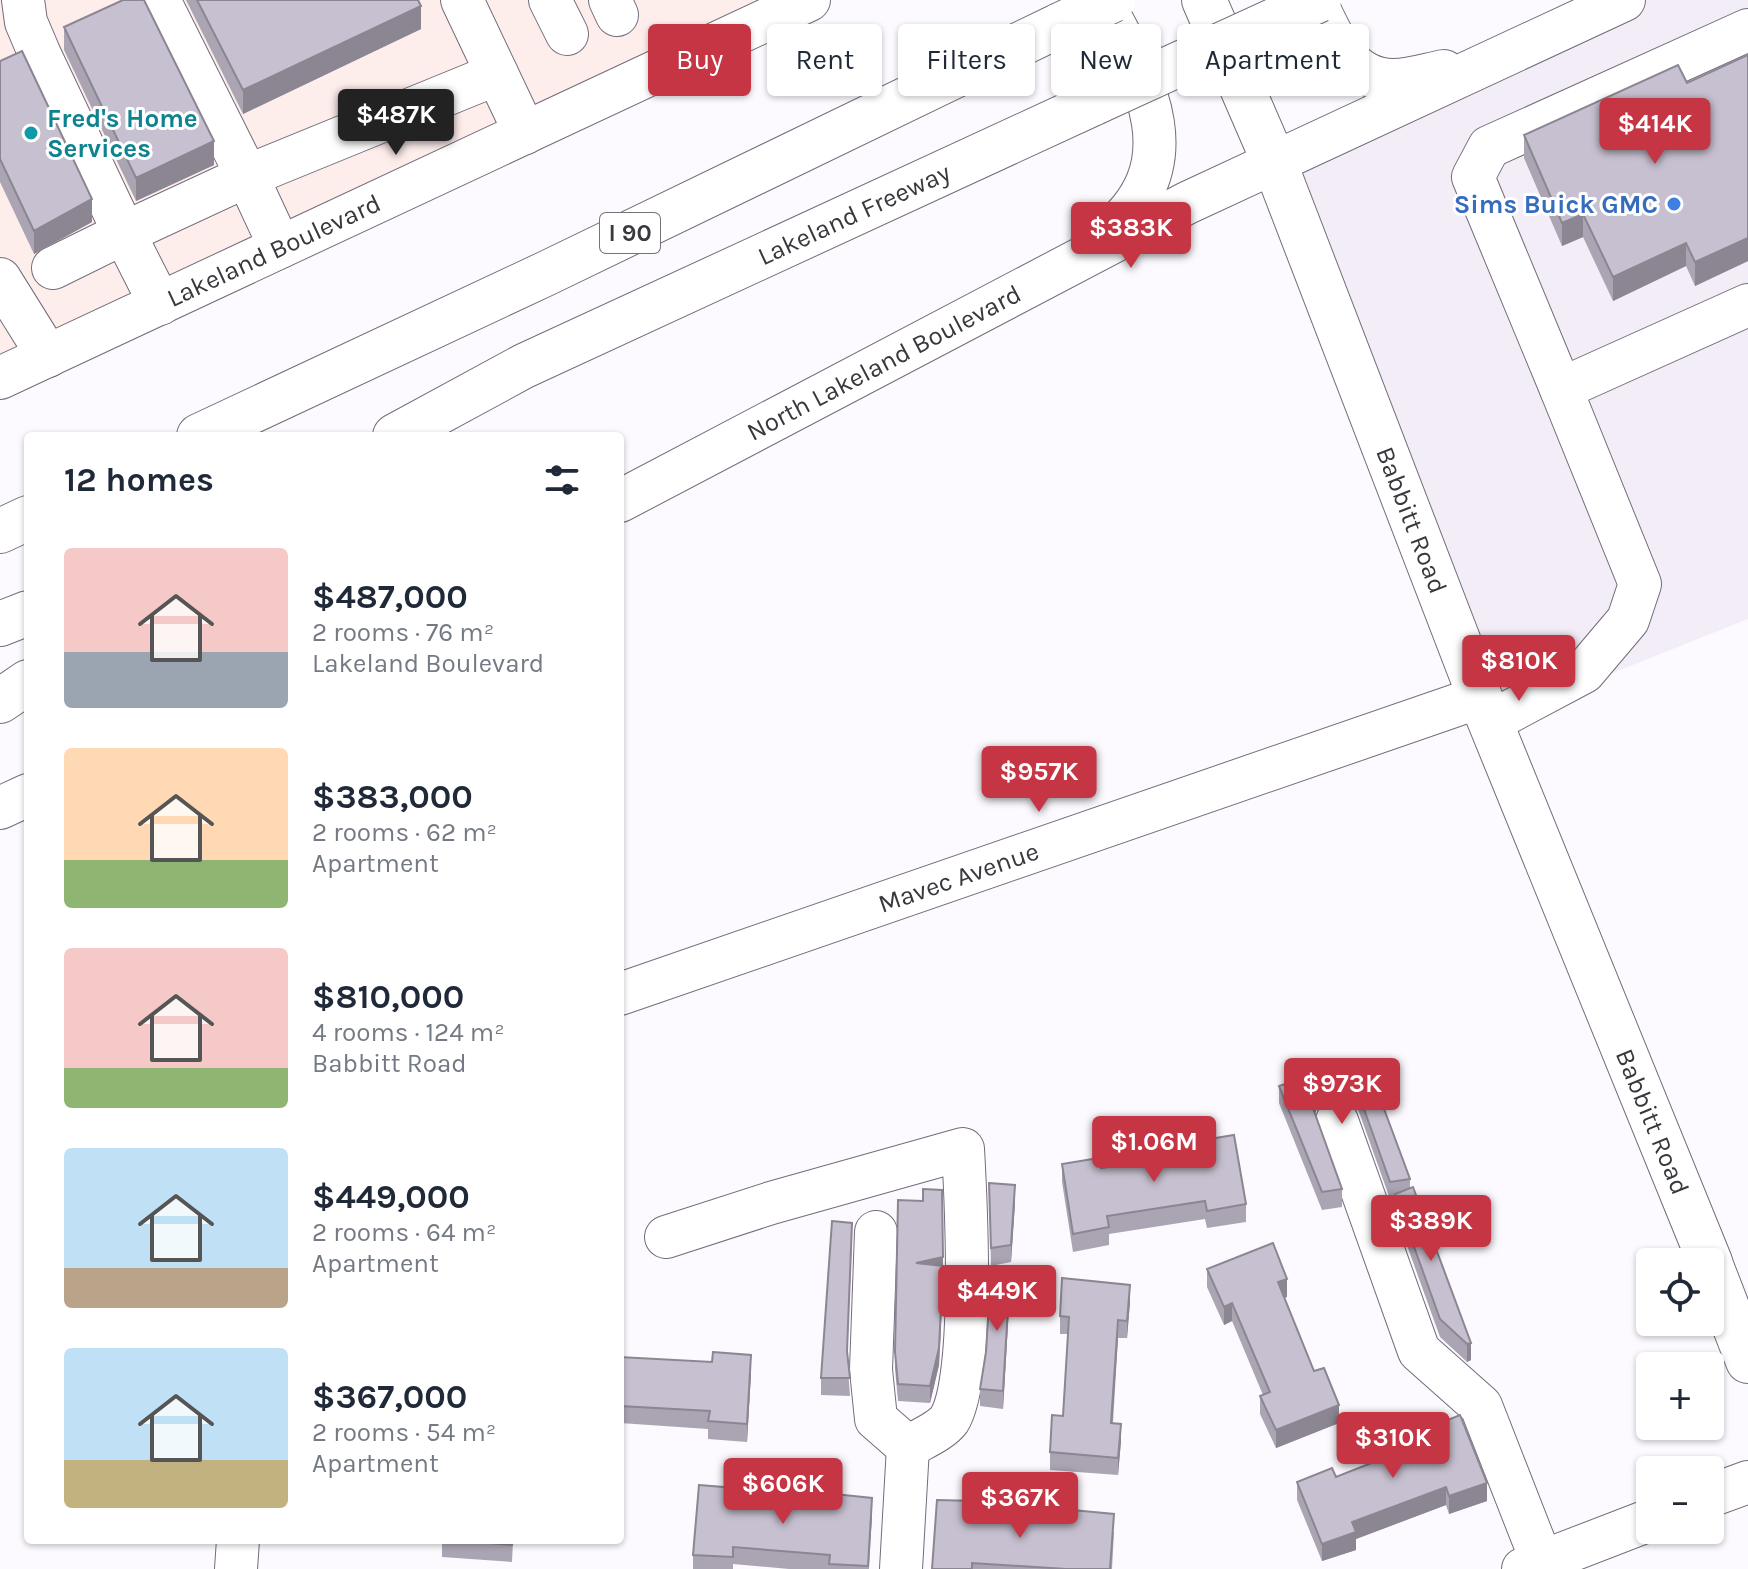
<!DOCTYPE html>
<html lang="en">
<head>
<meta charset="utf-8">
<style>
	:root { --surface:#fff; --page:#f6f6f7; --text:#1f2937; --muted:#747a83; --accent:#c53544 }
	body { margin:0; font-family:Karla,sans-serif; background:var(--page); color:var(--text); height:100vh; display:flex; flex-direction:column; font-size:30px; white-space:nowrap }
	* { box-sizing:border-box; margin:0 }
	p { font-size:26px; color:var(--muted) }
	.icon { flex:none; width:44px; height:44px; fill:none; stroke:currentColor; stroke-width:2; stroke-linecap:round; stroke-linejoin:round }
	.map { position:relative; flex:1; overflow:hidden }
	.drawer { position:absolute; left:24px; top:432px; width:600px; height:1112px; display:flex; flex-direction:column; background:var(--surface); border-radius:8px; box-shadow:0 2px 6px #0004 }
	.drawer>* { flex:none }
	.top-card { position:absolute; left:648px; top:24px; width:760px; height:72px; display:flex; gap:16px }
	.fabs { position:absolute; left:1636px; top:1248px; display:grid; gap:16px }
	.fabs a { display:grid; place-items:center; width:88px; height:88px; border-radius:8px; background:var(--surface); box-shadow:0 2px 6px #0004; font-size:40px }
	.price { position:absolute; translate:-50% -68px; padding:0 18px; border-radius:8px; background:var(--accent); color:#fff; font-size:26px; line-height:52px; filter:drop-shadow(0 2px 4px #0008) }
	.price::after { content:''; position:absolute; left:50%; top:48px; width:24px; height:18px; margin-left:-12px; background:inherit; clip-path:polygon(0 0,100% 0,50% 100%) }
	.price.selected { background:#222; color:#fff }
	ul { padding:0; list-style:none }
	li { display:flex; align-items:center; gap:24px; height:200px; padding:0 40px }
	li span { display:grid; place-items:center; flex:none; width:224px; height:160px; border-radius:8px; color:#555 }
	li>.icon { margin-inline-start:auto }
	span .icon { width:96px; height:96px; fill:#fffc; stroke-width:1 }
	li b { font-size:34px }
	h2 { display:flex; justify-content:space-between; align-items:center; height:96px; padding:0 40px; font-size:34px }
	.chip { padding:0 28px; border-radius:8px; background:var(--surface); box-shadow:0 2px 6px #0004; font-size:28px; line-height:72px }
	.chip.selected { background:var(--accent); color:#fff }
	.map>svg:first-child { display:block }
	.built { fill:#f2edf7 }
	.industrial { fill:#fdedeb }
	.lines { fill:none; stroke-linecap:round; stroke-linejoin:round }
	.minor-casing { stroke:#736c7b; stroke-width:44 }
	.major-casing { stroke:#736c7b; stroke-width:46 }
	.highway-casing { stroke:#736c7b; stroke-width:46 }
	.minor { stroke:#fff; stroke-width:42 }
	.major { stroke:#fff; stroke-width:44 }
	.highway { stroke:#fff; stroke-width:44 }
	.highway-bridge-casing { stroke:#736c7b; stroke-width:46; stroke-linecap:butt }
	.highway-bridge { stroke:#fff; stroke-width:44 }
	.wall { fill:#aba5b3 }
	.shaded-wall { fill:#8b8692 }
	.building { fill:#c7c0d0; stroke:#8b8692; stroke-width:2 }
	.culture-dot { fill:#0f9aa8; stroke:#fff; stroke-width:3 }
	.shop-dot { fill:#3f7fe0; stroke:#fff; stroke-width:3 }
	.labels { text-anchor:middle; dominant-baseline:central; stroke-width:6; stroke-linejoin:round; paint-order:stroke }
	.shield { fill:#fff; stroke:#757377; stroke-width:2 }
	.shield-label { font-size:24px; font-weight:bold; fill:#3a373d }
	.culture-label { font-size:26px; font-weight:bold; fill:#0d838f; stroke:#fff; text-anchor:start }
	.shop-label { font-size:26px; font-weight:bold; fill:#366cbe; stroke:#fff; text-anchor:end }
	.street-label { font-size:26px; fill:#3a373d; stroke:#fff }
</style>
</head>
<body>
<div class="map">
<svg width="1748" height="1569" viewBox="0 0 1748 1569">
	<rect width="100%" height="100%" fill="#fcfafe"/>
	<!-- built -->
	<path class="built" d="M1624,0H1748V619L1490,722L1275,164Z"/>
	<!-- industrial -->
	<path class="industrial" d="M0,0H809L0,378Z"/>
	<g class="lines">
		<defs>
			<g id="minor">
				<path d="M23,0L26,22L40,55L124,233L53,268"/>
				<path d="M159,0L247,176L124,233L160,304"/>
				<path d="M462,0L525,133"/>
				<path d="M550,0L567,34"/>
				<path d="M610,0L617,15"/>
				<path d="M1101,0C1145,80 1194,166 1104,235"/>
				<path d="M1315,0C1331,34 1348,81 1394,80C1410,80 1428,74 1444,71"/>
				<path d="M280,247L247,176L497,74"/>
				<path d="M0,279L48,356"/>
				<path id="s1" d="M0,378L809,0"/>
				<path d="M1561,389L1473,177L1489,147L1748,30"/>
				<path id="s2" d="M620,501L1187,203L1624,0"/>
				<path d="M1490,722L1584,672L1628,620L1640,584L1561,389L1748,305"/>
				<path d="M0,808L28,795"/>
				<path id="s3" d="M620,994L1480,697"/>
				<path d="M1337,1121L1419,1351L1481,1406L1542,1562"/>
				<path d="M876,1232L871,1370L876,1419L908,1447"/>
				<path d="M666,1237L771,1203L963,1149C966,1202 975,1380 949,1420C941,1431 919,1440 908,1447L901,1569"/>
				<path d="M1710,1496L1748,1482"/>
				<path d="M236,1569L238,1540"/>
				<path d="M1523,1569L1650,1520"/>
			</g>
			<g id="major">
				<path id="s4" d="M1204,0L1275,164L1480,697L1710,1262"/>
				<path d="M1710,1263L1748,1361"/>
			</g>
			<g id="highway">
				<path d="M199,436L545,274L1060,25"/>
				<path id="s5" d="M395,436L524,366L1094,103"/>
				<path d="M0,531L28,518"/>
				<path d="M0,624L28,613"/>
				<path d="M0,701L28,682"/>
			</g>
		</defs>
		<!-- minor casing -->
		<use href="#minor" class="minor-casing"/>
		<!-- major casing -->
		<use href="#major" class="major-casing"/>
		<!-- highway casing -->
		<use href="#highway" class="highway-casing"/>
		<!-- minor -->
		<use href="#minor" class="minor"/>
		<!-- major -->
		<use href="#major" class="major"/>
		<!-- highway -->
		<use href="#highway" class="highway"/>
		<defs>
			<path id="highway-bridge" d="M1060,25L1113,0
				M1094,103L1319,0"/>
		</defs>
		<!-- highway-bridge casing -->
		<use href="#highway-bridge" class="highway-bridge-casing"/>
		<!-- highway-bridge -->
		<use href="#highway-bridge" class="highway-bridge"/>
	</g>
	<!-- wall -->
	<path class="wall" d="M186,0H418L421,29L243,114Z
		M64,27L214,165L136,201L64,50Z
		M1748,55V261L1695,286L1686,266L1613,301L1583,237L1562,246L1524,158V135L1687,83Z
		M0,61L92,222L34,254L0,182Z
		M1367,1063L1410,1179V1188L1471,1343V1360L1467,1362L1440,1337L1395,1212V1199H1390L1359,1112L1352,1102L1341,1097L1330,1098L1318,1106L1315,1113L1342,1189V1207L1322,1210L1279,1103V1086L1310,1087Z
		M1197,1141L1246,1204V1222L1207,1228L1205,1219L1109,1234V1245L1073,1252L1062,1182V1164L1101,1168L1197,1152Z
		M989,1183L1015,1203L1011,1262L991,1266Z
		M898,1200L943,1284L939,1365L930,1403L898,1401L895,1369Z
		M852,1240L847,1356L850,1396L821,1395V1378Z
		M1207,1269L1287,1297L1284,1298L1314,1371L1339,1423L1276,1448L1260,1414V1396L1263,1395L1232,1321L1224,1325L1207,1287Z
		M1010,1290L1003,1409L980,1406V1389Z
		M1130,1302L1127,1338H1118L1113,1423L1121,1441L1118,1475L1050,1470V1452L1063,1416L1068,1334H1060V1316Z
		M620,1357L751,1373L747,1442L708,1439V1429L620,1423Z
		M1423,1430L1487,1501L1449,1514L1446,1505L1356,1539V1550L1322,1561L1297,1500V1482L1336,1477L1423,1442Z
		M736,1499L872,1516L869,1569H789L733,1564V1569H693V1555Z
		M975,1514L1114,1532L1112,1569H932Z
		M442,1540H513L512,1562L442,1557Z"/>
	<!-- shaded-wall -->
	<path class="shaded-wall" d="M421,6V29L243,114V90Z
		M214,141V165L136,201V178Z
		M92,199V222L34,254V231Z
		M1583,214V237L1562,246V223Z
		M1748,238V261L1695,286V262Z
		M1686,243V266L1613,301V277Z
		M1330,1081V1098L1318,1106L1313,1117V1100L1318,1088Z
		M1015,1185V1203L1011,1262V1245Z
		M943,1257V1284L939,1365L930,1403V1386L916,1263Z
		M1010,1273V1290L1003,1409V1391Z
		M1287,1279V1297L1278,1300V1282Z
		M1130,1285V1302L1127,1338V1321Z
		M1232,1303V1321L1224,1325V1307Z
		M1118,1320V1338L1111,1441V1423Z
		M1471,1343V1360L1467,1362V1344Z
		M751,1355V1373L747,1442V1424Z
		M1339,1405V1423L1276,1448V1430Z
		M1121,1424V1441L1118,1475V1458Z
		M1487,1483V1501L1449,1514V1496Z
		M1446,1487V1505L1356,1539V1550L1322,1561V1544L1352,1522Z
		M872,1498V1516L868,1569Z"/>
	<!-- building -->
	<path class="building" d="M123,0H144L214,141L136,178L64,27Z
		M197,0H418L421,6L243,90Z
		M22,51L92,199L34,231L0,159V61Z
		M1748,55V238L1695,262L1686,243L1613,277L1583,214L1562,223L1524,135L1678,65L1687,83Z
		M1367,1063L1410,1179L1390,1182L1359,1095L1352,1085L1341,1080L1330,1081L1318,1088L1313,1100L1314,1111L1342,1189L1322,1192L1279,1086L1305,1077L1310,1087Z
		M1234,1135L1246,1204L1207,1211L1205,1201L1107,1216L1109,1227L1073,1234L1062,1164L1099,1158L1101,1168L1199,1152L1197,1141Z
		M989,1183L1015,1185L1011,1245L991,1248Z
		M1413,1187L1471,1343L1467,1344L1440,1319L1395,1194Z
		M923,1189L942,1190L943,1257L916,1263L943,1266L939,1348L930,1386L898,1384L895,1352L898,1200L923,1201Z
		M832,1221L852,1223L847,1351L850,1378H821Z
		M1273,1243L1287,1279L1278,1282L1314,1371L1324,1368L1339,1405L1276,1430L1260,1396L1270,1392L1232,1303L1224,1307L1207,1269Z
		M991,1271L1010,1273L1003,1391L980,1389L986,1352Z
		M1062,1278L1130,1285L1127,1321L1118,1320L1111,1423L1121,1424L1118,1458L1050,1452L1052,1415L1063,1416L1069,1317L1060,1316Z
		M713,1352L751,1355L747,1424L708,1421L710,1411L620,1406V1357L712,1362Z
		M1460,1415L1487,1483L1449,1496L1446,1487L1352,1522L1356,1532L1322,1544L1297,1482L1332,1468L1336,1477L1427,1441L1423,1430Z
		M699,1485L736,1488V1499L834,1504L835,1494L872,1498L868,1566L829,1564L830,1555L733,1547V1557L693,1555Z
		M937,1500L975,1501L974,1514L1073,1520V1510L1114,1514L1110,1569H1066L972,1563V1569H932Z
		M448,1540H512V1545Z"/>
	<!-- markers -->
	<circle class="culture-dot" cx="31" cy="133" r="8"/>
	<circle class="shop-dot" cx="1674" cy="204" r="8"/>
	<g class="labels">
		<!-- shield labels -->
		<rect class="shield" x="600" y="213" width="60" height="40" rx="6"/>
		<g class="shield-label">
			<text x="630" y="233">I 90</text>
		</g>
		<!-- culture labels -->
		<g class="culture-label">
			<text x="47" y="118">Fred's Home<tspan x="47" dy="30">Services</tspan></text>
		</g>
		<!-- shop labels -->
		<g class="shop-label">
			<text x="1658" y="204">Sims Buick GMC</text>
		</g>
		<!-- street labels -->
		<g class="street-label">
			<text stroke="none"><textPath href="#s5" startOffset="510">Lakeland Freeway</textPath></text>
			<text stroke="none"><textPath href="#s1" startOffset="302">Lakeland Boulevard</textPath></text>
			<text stroke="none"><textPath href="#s2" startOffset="298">North Lakeland Boulevard</textPath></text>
			<text stroke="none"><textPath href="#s4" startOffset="560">Babbitt Road</textPath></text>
			<text stroke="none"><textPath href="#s3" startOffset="358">Mavec Avenue</textPath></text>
			<text stroke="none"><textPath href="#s4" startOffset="1208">Babbitt Road</textPath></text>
		</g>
	</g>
</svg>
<div class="fabs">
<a><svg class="icon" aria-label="locate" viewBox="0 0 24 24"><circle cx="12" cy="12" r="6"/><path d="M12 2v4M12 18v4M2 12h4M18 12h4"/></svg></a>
<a>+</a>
<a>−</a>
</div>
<b class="price selected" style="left:396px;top:157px">$487K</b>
<b class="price" style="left:1655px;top:166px">$414K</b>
<b class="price" style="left:1131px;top:270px">$383K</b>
<b class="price" style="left:1519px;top:703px">$810K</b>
<b class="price" style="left:1039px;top:814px">$957K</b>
<b class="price" style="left:1342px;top:1126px">$973K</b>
<b class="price" style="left:1154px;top:1184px">$1.06M</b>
<b class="price" style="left:1431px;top:1263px">$389K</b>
<b class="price" style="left:997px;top:1333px">$449K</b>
<b class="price" style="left:1393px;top:1480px">$310K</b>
<b class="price" style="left:783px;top:1526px">$606K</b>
<b class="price" style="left:1020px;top:1540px">$367K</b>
<div class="top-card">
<a class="chip selected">Buy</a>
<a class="chip">Rent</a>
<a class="chip">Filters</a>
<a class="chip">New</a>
<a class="chip">Apartment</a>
</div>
<section class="drawer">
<h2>12 homes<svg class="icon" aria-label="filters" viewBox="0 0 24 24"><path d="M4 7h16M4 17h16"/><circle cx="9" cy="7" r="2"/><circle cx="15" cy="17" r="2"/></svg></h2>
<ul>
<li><span style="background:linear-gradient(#f6c9c9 65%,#9aa5b1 0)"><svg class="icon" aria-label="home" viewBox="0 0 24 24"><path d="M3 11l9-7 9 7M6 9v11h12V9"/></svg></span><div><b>$487,000</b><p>2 rooms · 76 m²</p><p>Lakeland Boulevard</p></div></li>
<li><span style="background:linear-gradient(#ffd9b3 70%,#8fb573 0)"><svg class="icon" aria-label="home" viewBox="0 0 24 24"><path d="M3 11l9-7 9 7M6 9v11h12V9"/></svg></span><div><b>$383,000</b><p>2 rooms · 62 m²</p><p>Apartment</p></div></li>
<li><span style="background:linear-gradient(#f6c9c9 75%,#8fb573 0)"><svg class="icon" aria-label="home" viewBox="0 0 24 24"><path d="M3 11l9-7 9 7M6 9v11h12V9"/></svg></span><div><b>$810,000</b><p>4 rooms · 124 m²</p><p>Babbitt Road</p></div></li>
<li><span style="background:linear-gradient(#bfe0f5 75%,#b9a48a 0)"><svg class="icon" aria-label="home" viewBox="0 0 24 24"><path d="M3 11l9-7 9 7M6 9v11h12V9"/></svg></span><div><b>$449,000</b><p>2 rooms · 64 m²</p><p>Apartment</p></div></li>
<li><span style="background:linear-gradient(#bfe0f5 70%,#c2b280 0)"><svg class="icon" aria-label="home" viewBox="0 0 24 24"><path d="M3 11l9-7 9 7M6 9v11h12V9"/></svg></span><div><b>$367,000</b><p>2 rooms · 54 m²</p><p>Apartment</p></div></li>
</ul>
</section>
</div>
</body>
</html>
